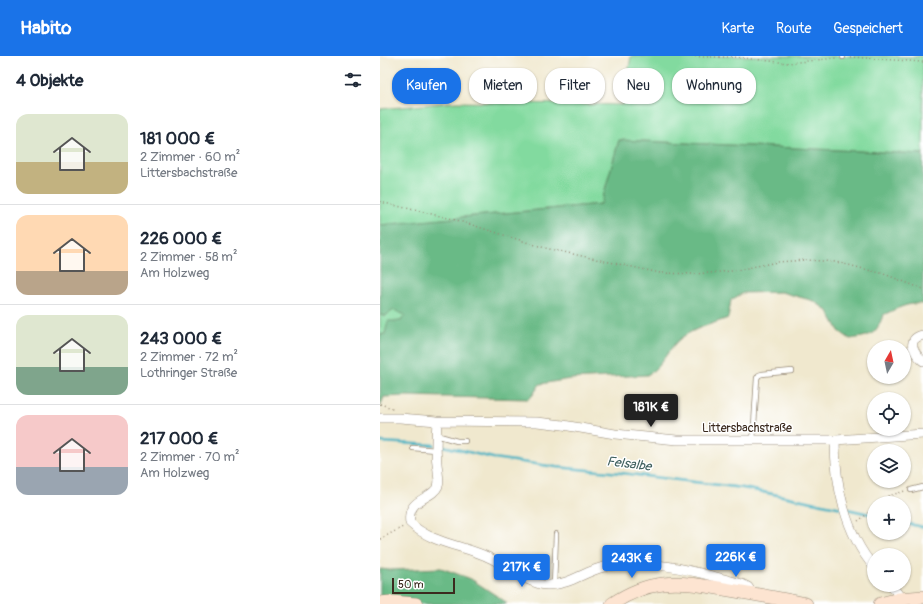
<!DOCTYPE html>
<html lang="de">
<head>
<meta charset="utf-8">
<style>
	:root { --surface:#fff; --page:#f2f2f3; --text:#1f2937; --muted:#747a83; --line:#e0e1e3; --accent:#1a73e8 }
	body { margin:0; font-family:Pangolin,sans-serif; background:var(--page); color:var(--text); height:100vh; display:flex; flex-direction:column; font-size:15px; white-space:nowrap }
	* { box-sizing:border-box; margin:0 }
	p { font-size:13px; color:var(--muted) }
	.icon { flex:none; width:22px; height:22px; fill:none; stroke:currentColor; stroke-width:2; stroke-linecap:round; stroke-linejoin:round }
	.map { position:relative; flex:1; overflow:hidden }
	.panel { display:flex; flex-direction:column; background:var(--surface); width:380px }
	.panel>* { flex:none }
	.hud { position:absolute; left:12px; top:12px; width:380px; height:36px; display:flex; gap:8px }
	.needle { width:26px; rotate:9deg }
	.fabs { position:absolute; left:487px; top:284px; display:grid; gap:8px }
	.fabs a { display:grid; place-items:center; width:44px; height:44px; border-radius:50%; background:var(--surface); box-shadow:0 1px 3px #0004; font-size:20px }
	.scale { position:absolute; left:12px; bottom:10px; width:63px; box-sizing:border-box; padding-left:4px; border:2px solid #3b2a1e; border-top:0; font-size:11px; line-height:14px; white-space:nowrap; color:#3b2a1e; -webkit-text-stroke:3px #fff; paint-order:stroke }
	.price { position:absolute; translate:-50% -34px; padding:0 9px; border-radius:4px; background:var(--accent); color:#fff; font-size:13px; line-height:26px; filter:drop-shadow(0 1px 2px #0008) }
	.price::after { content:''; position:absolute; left:50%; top:24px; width:12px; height:9px; margin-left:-6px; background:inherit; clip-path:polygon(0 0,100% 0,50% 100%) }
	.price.selected { background:#222; color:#fff }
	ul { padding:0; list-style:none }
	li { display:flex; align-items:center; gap:12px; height:100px; padding:0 16px }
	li+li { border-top:1px solid var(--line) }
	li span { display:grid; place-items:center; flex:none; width:112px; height:80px; border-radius:12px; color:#555 }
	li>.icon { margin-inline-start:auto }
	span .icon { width:48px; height:48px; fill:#fffc; stroke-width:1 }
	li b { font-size:17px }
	h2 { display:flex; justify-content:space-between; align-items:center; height:48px; padding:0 16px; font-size:17px }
	.tag { padding:0 14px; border-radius:16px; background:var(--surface); box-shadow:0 1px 3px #0004; font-size:14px; line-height:36px }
	.tag.selected { background:var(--accent); color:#fff }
	header { display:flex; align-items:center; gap:24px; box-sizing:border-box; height:56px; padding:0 20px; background:var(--accent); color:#fff }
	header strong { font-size:19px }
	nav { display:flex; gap:22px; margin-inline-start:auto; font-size:14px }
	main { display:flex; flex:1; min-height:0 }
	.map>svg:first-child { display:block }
	.green { fill:#82da9f; stroke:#5e825e }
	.forest { fill:#69ba86; stroke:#527252 }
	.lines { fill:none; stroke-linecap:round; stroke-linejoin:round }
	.stream { stroke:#47b3c4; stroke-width:2.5 }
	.lane-casing { stroke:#968976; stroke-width:6 }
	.street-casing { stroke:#968976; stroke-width:10 }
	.secondary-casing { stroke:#968976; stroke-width:14 }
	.path { stroke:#968976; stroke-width:1.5; stroke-dasharray:1 3; stroke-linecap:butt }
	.lane { stroke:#fff; stroke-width:4.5 }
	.street { stroke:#fff; stroke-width:9 }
	.secondary { stroke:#fde4d1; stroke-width:13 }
	.labels { text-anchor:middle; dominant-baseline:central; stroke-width:3; stroke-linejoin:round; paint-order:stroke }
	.street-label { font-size:12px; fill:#3b2a1e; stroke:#fff }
	.water-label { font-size:13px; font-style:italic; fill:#406160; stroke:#fff }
</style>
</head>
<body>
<header>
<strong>Habito</strong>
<nav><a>Karte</a><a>Route</a><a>Gespeichert</a></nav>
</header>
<main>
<section class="panel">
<h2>4 Objekte<svg class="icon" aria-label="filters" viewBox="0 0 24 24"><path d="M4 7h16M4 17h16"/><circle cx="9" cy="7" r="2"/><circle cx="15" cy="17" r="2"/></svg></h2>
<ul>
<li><span style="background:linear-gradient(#dfe7d0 60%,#c2b280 0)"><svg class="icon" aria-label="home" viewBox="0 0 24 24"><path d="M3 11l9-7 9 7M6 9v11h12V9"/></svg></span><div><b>181 000 €</b><p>2 Zimmer · 60 m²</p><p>Littersbachstraße</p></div></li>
<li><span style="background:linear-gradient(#ffd9b3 70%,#b9a48a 0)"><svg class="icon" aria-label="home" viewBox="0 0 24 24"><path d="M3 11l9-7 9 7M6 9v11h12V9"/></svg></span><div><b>226 000 €</b><p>2 Zimmer · 58 m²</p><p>Am Holzweg</p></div></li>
<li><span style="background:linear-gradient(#dfe7d0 65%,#7fa58c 0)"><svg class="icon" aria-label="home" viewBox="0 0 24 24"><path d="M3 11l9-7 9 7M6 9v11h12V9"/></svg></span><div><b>243 000 €</b><p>2 Zimmer · 72 m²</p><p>Lothringer Straße</p></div></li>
<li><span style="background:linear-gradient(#f6c9c9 65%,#9aa5b1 0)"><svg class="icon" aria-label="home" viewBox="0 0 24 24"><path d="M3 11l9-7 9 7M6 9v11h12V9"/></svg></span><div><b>217 000 €</b><p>2 Zimmer · 70 m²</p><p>Am Holzweg</p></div></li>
</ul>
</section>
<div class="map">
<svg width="543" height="548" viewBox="0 0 543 548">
	<rect width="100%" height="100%" fill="#fff"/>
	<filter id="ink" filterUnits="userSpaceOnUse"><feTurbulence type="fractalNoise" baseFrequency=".025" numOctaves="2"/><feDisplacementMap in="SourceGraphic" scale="8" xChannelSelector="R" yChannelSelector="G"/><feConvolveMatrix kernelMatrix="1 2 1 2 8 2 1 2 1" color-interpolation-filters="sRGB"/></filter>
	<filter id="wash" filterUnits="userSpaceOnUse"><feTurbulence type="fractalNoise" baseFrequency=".012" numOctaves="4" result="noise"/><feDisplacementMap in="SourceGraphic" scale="16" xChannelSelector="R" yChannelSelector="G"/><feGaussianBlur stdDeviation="0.9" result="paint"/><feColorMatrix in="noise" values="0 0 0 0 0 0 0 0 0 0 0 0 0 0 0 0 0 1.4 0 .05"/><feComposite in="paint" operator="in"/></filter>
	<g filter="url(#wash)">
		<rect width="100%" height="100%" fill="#f0e8ce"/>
		<!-- green -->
		<path class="green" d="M251,0H509L537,1V0H543V98L239,84L221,148L0,169V53L76,46L243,49Z
			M14,253L25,259C20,267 10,278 0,279V259L5,260Z"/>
		<!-- forest -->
		<path class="forest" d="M239,84L543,98V248C528,246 516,253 503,259C496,280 490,280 470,283L459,275L448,255L434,245L401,236L363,237L351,244L348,262C333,268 314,272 301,282C288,292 282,311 267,319L190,323L160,328L152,340L148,343L26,340L4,341L0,351V279L5,278L8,265H21L25,259L14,254L5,260L0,259V169L221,148Z
			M61,512L91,523L126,546V548H0V513L10,514Z"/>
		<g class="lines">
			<!-- stream -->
			<path class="stream" d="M0,386L54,389
				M59,389L113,402L176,411L241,417L363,432L462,452
				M467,453L494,459
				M524,467L543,471"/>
		</g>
	</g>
	<g filter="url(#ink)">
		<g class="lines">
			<defs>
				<path id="lane" d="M463,0V1
					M56,379L77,385H85
					M373,385L377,322L379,319L382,318L412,315
					M33,392L56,394
					M531,434L543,431
					M174,529L176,478"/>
				<path id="street" d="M543,279C525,283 534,297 543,305
					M0,362H20L57,365L157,366L183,369L235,378L297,384H455L543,378
					M57,365C56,382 55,398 58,415C58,420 60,425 58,430C52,444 26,442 30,467C52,488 84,489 110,502C127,510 148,528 167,529C188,530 205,515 224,511C270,501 318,516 362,528L368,531L372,537
					M455,384C455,428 465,477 494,511
					M511,529L518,538L519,543"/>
				<path id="secondary" d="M0,547L11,546L36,548
					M232,548C247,538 264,530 283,528C302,526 320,529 338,532C368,537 397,542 426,548
					M500,548L519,543L543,541"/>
			</defs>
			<!-- lane casing -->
			<use href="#lane" class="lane-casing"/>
			<!-- street casing -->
			<use href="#street" class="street-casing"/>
			<!-- secondary casing -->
			<use href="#secondary" class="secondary-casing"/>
			<!-- path -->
			<path class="path" d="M311,0L324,1H354L408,7L456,2
				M470,1L543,6
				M0,146L73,163L165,192L280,217L315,218L352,215L397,206L427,204L456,206L504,218L543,233
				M0,348L15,353
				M498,447L508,440L525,435
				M478,465L486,459L494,451
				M0,483L23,471"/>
			<!-- lane -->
			<use href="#lane" class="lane"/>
			<!-- street -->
			<use href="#street" class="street"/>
			<!-- secondary -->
			<use href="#secondary" class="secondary"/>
		</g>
	</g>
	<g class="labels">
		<!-- street labels -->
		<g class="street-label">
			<text x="367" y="372">Littersbachstraße</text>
		</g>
		<!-- water labels -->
		<g class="water-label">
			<text transform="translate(249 408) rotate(7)">Felsalbe</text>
		</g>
	</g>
</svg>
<div class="fabs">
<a><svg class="needle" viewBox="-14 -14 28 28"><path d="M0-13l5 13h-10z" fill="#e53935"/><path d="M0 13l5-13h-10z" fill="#747a83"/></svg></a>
<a><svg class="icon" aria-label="locate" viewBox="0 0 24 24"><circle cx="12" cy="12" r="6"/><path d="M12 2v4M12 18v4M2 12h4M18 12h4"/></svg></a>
<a><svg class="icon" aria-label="layers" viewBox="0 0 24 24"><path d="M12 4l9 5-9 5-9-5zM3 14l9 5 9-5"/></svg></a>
<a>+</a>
<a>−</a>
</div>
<div class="scale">50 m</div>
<b class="price selected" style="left:271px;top:372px">181K €</b>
<b class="price" style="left:356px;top:522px">226K €</b>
<b class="price" style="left:252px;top:523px">243K €</b>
<b class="price" style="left:142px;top:532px">217K €</b>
<div class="hud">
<a class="tag selected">Kaufen</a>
<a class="tag">Mieten</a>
<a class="tag">Filter</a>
<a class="tag">Neu</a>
<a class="tag">Wohnung</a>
</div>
</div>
</main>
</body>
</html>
